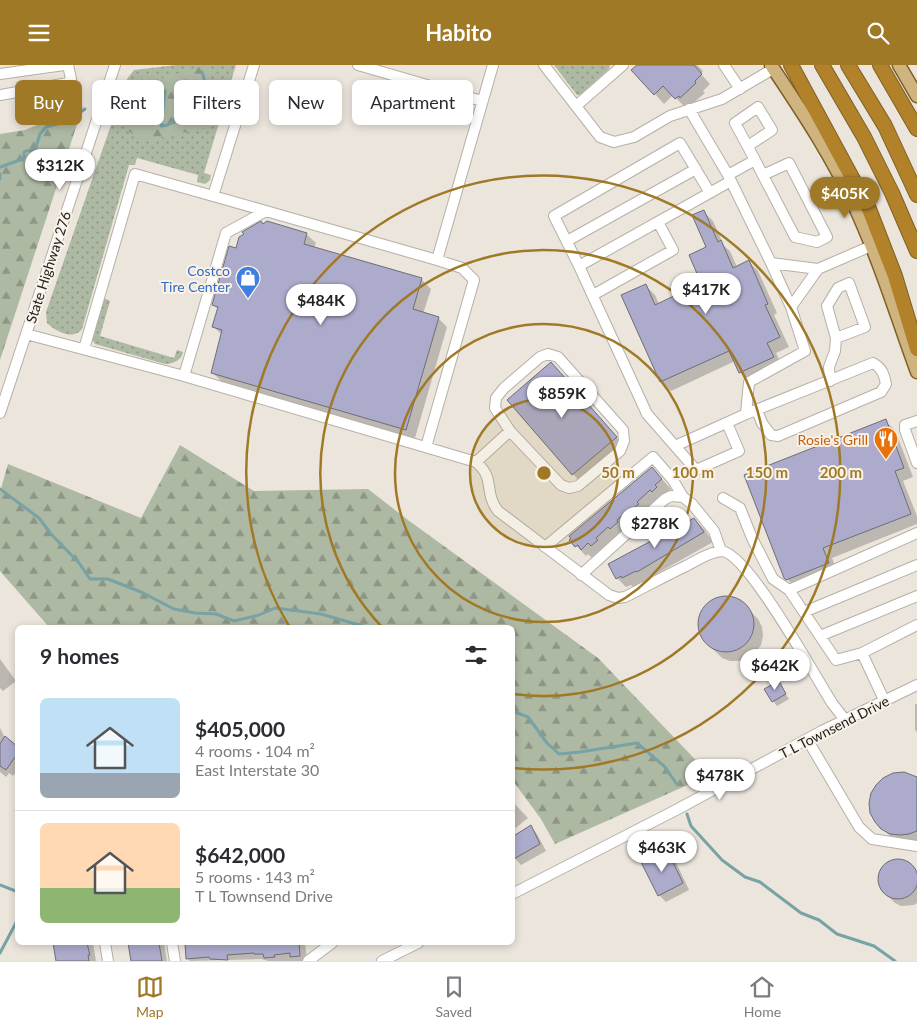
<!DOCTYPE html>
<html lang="en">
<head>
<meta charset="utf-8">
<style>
	:root { --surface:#fff; --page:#f7f7f7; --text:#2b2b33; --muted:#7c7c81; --line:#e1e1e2; --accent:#a07926 }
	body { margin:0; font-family:Lato,sans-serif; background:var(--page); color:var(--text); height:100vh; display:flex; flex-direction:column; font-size:19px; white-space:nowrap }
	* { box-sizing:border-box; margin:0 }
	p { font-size:16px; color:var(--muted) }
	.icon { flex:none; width:28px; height:28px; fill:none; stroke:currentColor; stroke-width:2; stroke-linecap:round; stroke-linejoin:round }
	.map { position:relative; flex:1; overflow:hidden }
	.drawer { position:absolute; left:15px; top:560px; width:500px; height:320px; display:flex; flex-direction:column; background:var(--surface); border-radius:8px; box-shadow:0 2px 8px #0003 }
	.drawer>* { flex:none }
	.hud { position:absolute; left:15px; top:15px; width:500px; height:45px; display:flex; gap:10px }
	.price { position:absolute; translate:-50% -42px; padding:0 11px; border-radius:18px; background:#fff; color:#222; font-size:16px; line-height:32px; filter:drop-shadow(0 1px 2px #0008) }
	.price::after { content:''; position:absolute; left:50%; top:30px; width:15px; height:11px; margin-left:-8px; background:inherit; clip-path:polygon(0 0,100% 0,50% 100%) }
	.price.on { background:var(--accent); color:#fff }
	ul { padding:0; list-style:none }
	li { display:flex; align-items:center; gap:15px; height:125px; padding:0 25px }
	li+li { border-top:1px solid var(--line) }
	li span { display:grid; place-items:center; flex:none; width:140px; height:100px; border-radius:8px; color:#555 }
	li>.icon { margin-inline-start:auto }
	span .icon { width:60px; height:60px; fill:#fffc; stroke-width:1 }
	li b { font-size:21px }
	h2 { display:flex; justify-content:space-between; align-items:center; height:60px; padding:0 25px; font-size:21px }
	.chip { padding:0 18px; border-radius:8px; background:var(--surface); box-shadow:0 2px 8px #0003; font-size:18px; line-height:45px }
	.chip.on { background:var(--accent); color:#fff }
	header { display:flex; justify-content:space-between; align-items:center; height:65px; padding:0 25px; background:var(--accent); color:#fff; font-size:22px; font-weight:700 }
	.dock { display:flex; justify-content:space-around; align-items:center; height:70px; border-top:1px solid var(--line); background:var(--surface); font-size:14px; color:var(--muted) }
	.dock a { display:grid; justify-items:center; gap:2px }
	.dock .on { color:var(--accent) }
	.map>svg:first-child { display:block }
	.grass { fill:url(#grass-dots) }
	.forest { fill:url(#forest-firs) }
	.shadow { fill:#0003 }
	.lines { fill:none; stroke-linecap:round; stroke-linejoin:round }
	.stream { stroke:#77a2a6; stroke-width:3 }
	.building { fill:#acabcc; stroke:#6d6d75 }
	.minor-casing { stroke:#b5b0a7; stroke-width:12 }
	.major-casing { stroke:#7f6025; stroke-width:15 }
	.highway-casing { stroke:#7f6025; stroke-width:16 }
	.minor { stroke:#fff; stroke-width:10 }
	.major { stroke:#d0b47f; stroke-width:12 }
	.highway { stroke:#b18229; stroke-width:14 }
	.ring { fill:none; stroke:#a07926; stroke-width:2.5 }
	.labels { text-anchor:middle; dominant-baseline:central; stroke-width:4; stroke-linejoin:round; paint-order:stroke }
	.street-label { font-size:14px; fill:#22201d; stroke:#f8f2e9 }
	.shop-label { font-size:14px; fill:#366cbe; stroke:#f8f2e9; text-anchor:end }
	.food-label { font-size:14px; fill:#c56008; stroke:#f8f2e9; text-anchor:end }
	.centre { fill:#a07926; stroke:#f8f2e9; stroke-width:2.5 }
	.ring-label { font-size:15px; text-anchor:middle; font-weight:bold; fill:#a07926; stroke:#f8f2e9; stroke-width:4; stroke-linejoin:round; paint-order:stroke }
</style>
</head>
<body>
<header><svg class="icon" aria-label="menu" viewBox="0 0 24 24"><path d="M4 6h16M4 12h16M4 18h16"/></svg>Habito<svg class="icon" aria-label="search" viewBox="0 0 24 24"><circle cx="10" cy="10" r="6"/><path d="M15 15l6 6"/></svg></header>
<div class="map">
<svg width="917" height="896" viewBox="0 0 917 896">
	<defs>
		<pattern id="grass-dots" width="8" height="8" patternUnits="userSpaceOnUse" patternTransform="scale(1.25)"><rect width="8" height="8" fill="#aeb9a4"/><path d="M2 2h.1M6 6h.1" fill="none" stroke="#8d9685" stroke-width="1.8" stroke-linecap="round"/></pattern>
		<pattern id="forest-firs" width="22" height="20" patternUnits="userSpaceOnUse" patternTransform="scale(1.25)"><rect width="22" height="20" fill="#aeb9a4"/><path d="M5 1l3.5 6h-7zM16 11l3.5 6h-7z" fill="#8d9685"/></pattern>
	</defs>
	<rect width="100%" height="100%" fill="#ebe5dc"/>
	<!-- grass -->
	<path class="grass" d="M176,0H236L223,43L230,46L228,49L222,48L204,108L211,110L210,115L205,119L197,117L198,110L137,93L135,100H129L82,264C73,276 55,266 47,258L46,247L127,14L134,5Z
		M554,0H610L609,4L580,30H577Z
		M104,233L110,236L100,271L174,293L177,285L183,287C182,295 173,299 165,299L95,279L91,273Z"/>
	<!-- forest -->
	<path class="forest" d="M203,0H210L213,47L204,63L144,76L125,64L129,45L143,10L165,13Z
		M83,41L0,295V69L25,65Z
		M180,380L254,426L368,424L408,455L598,593L710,710L555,779L541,754L513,716L512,562H49L0,506V427L8,399L141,453Z"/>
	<!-- shadow -->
	<path class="shadow" d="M639,0H697L703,6L701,9L710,19L703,26L705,28L690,41L686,43L673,30L664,39L655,29Z
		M704,147L713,156L724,181L730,186L737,202L749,197L758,206L777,248L774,250L789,282L776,288L782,301L749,317L740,307L735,296L671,326L661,316L645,220L655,230L659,239L703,219L708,183Z
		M263,160L306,169L316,178L314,183L421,214L431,224L423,249L438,253L447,262L415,373L222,317L213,308L222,270L213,261L218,244L213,240L237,184Z
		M561,308L625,382L582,419L509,336Z
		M885,356L895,365L913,412L903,416L917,451V459L832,493L838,508L795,522L785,512Z
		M652,403L671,424L601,490L599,487L592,493L588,489L586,491L571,475Z
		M694,454L704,464L713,477L633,522L631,520L626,522L617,513Z
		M724,532L733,533L741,537L758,554L762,562L763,571L761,580L755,588L748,594L739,596H730L722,593L716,587L705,577L701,570L699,561L700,553L703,545L708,538L716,534Z
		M0,594L16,616L3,626L0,623Z
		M778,618L789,634L777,641L773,636Z
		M915,639H917V667L915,665Z
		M0,663L5,673L18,682V710L14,709L13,711L9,708L6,712L0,707V681L3,676L0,678Z
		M917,714V779L892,773L882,763Z
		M512,736L528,753L512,766Z
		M531,762L537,769L546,786L521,800L512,790V767L515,772Z
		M667,786L674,793L689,825L666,837L659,830Z
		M902,795L917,806V838L914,840L901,841L895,838L883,826L880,820V807L890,797Z
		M55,878H93L96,896H59Z
		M129,878H164L167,896H132Z
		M186,878H305L307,896H268L261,894L190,896L188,893Z"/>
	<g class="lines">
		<!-- stream -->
		<path class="stream" d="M120,46L130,39L141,36L150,37L155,23L158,21L165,26L161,58V61C178,61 175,46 183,38C184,36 187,36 189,34C192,25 197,22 205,17L202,7
			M0,102L20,95L24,92V87L26,86L35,85L40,69L46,62L68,56L85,44
			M0,109V114
			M0,424L39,453L51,469L79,498L90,514H108L141,527L174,544L195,548L216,549L234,556L259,550L275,543L321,549L366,562
			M512,646L528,652L547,678L559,689L580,687L637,678L664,701L676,718
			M687,749L691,761L722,795L745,812L760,817L801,848L819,855L837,869L874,881L895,896
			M0,820L18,827
			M0,888L18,854"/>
	</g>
	<!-- building -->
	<path class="building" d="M637,0H694L702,9L695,16L696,18L680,33L679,31L675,34L663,21L654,30L631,5Z
		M704,145L718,177L721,175L733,203L749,195L768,239L765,240L780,272L767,278L774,292L739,308L729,286L660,317L621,230L646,219L655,240L701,218L689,190L706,182L692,150Z
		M261,156L263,159L267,156L307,168L304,179L422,213L413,244L439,252L406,365L211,308L222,265L212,262L218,242L212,240L229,181L236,183L239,172L244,169L242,167Z
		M551,297L617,372L572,410L507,335Z
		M886,354L904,403L895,406L911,449L823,483L829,498L786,515L784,513L744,410Z
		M652,402L662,414L655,420L657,422L652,427L650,425L637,437L639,439L631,445L630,444L617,455L618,457L610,464L608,462L596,473L598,475L591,481L588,478L581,485L578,480L575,482L569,475L571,474L569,471Z
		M694,453L704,467L637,507L636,506L622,513L621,511L616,514L608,499Z
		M698 559a28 28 0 1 1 56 0a28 28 0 1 1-56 0Z
		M779,616L786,629L772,637L764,624Z
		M5,671L18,682V688L6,705L0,701V679Z
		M904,707L917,712V766L909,769L900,770L890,769L881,764L875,757L870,748L869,738L871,728L876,720L883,713L893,708Z
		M531,760L540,779L512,795V772Z
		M667,785L683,818L658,831L641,797Z
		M878 814a20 20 0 1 1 40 0a20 20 0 1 1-40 0Z
		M53,878H87L90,890H88L89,896H56Z
		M128,878H159L162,896H131Z
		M185,878H299L300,891L290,892V888L274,890L275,892L264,893L263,889H254V888L227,890L228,895L210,894L209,892L186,894Z"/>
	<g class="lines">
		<defs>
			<path id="minor" d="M358,0L482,36
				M544,0L600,72L614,77L634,72L670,51L722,34L773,4
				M724,0L740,24
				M0,9L64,0
				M0,30L68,18L71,14L68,0
				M576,41L623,0
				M689,44L728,110L771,198L818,204L871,181
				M748,81L772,65L758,42L735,58L755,95
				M728,110L755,95L795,172L817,177L827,172L789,98L763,110
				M731,116L579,201L647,349L675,381L746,349L749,317L805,286L791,242L818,204
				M213,131L266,146
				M567,176L696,104
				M771,198L791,242
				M579,201L554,151L680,78L710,128
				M593,230L673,185L658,157
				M26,269L184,311L476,397C496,414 483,426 498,446L609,530L618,533L625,532C645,522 665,511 686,501C696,496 709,487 721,486C747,486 816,613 832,638L845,655
				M84,284L135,109L213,131L254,0
				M184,311L226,168L266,146L437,195
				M830,316L829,302L835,286L836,273L827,241L838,223L849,218L865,262L836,273
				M0,348L115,0
				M746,349L873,298C882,303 884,309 886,319L881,327L778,371L771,370L762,358L757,345
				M917,356L905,360V365L917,398
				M675,381L696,405L739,386L727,358
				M426,382L474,215L462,203L437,195L493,0
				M476,397L510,366L561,420L569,423L578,421L620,386L624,376L623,365L558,292L548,289L540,292L504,323L496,333L495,343L510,366
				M723,433L740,443L752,473L773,514L789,525
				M545,482L653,392L673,415L683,432
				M581,510L665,434L671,431L683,432L692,439L714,466L721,486
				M804,547L917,500
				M820,571L917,531
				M862,588L917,560
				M885,637L862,588L836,595L789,525L917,468
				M807,674L859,762L872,774L917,781
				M512,829L676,745L822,666L917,620
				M105,878L108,896
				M172,878L175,896
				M308,896L332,878
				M382,896L418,878"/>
			<path id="major" d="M771,0C801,45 832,91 854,140C879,194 897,252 917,307
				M899,0L917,31"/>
			<path id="highway" d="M791,0L869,144L895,211L917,284
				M822,0L864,72L892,128L917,186
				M848,0L885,61L917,130
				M880,0L917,64"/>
		</defs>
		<!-- minor casing -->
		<use href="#minor" class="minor-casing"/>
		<!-- major casing -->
		<use href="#major" class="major-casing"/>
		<!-- highway casing -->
		<use href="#highway" class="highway-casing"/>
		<!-- minor -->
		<use href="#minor" class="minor"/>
		<!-- major -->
		<use href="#major" class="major"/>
		<!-- highway -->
		<use href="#highway" class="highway"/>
	</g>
	<!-- distance rings -->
	<circle cx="544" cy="408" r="74" fill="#a07926" fill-opacity=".12"/>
	<g class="ring">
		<circle cx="544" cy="408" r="74"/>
		<circle cx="544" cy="408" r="149"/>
		<path d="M382 562A223 223 0 1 1 513 629"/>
		<path d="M289 561A297 297 0 1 1 513 703"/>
	</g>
	<!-- icons -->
	<defs>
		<symbol id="shop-pin" viewBox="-11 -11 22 30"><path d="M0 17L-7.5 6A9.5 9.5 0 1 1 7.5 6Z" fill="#3f7fe0" stroke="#f8f2e9"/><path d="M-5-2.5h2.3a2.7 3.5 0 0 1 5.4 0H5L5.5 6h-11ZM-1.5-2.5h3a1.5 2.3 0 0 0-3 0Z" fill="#fff"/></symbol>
		<symbol id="restaurant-pin" viewBox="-11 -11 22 30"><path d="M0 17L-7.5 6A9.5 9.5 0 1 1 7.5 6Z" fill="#e8710a" stroke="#f8f2e9"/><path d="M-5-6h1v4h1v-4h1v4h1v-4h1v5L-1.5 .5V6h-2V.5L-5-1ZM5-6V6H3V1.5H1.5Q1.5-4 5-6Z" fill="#fff"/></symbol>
	</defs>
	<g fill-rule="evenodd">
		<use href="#shop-pin" x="234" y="199" width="28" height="38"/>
		<use href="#restaurant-pin" x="872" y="360" width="28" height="38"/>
	</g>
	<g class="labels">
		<!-- street labels -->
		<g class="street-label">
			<text transform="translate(48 202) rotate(-72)">State Highway 276</text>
			<text transform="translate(834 662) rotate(-27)">T L Townsend Drive</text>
		</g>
		<!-- shop labels -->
		<g class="shop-label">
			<text x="230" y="205">Costco<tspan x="230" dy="16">Tire Center</tspan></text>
		</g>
		<!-- food labels -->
		<g class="food-label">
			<text x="868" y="374">Rosie's Grill</text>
		</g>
	</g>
	<circle cx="544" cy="408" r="8" class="centre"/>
	<g class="ring-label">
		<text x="618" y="413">50 m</text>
		<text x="693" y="413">100 m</text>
		<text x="767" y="413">150 m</text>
		<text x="841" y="413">200 m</text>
	</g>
</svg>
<b class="price" style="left:60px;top:126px">$312K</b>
<b class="price on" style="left:845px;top:154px">$405K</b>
<b class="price" style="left:706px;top:250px">$417K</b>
<b class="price" style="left:321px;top:261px">$484K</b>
<b class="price" style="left:562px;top:354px">$859K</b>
<b class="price" style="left:655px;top:484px">$278K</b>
<b class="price" style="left:775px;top:626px">$642K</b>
<b class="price" style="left:720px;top:736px">$478K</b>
<b class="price" style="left:662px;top:808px">$463K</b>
<div class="hud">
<a class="chip on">Buy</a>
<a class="chip">Rent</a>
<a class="chip">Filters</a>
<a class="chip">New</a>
<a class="chip">Apartment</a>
</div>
<section class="drawer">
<h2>9 homes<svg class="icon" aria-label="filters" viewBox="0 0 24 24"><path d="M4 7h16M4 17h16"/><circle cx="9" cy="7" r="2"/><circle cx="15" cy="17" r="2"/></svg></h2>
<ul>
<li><span style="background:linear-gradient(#bfe0f5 75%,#9aa5b1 0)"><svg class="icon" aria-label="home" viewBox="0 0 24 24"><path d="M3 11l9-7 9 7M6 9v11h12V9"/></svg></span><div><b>$405,000</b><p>4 rooms · 104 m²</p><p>East Interstate 30</p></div></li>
<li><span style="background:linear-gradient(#ffd9b3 65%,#8fb573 0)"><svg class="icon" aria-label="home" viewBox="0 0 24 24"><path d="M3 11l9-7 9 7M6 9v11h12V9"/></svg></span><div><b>$642,000</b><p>5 rooms · 143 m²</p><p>T L Townsend Drive</p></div></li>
</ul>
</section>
</div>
<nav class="dock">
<a class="on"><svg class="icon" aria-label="map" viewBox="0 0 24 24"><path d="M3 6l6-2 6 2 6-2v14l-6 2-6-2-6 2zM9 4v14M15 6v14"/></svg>Map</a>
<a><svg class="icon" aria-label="saved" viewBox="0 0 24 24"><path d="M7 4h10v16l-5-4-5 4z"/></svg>Saved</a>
<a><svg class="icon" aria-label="home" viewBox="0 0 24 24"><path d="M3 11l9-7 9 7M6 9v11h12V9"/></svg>Home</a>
</nav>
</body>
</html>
